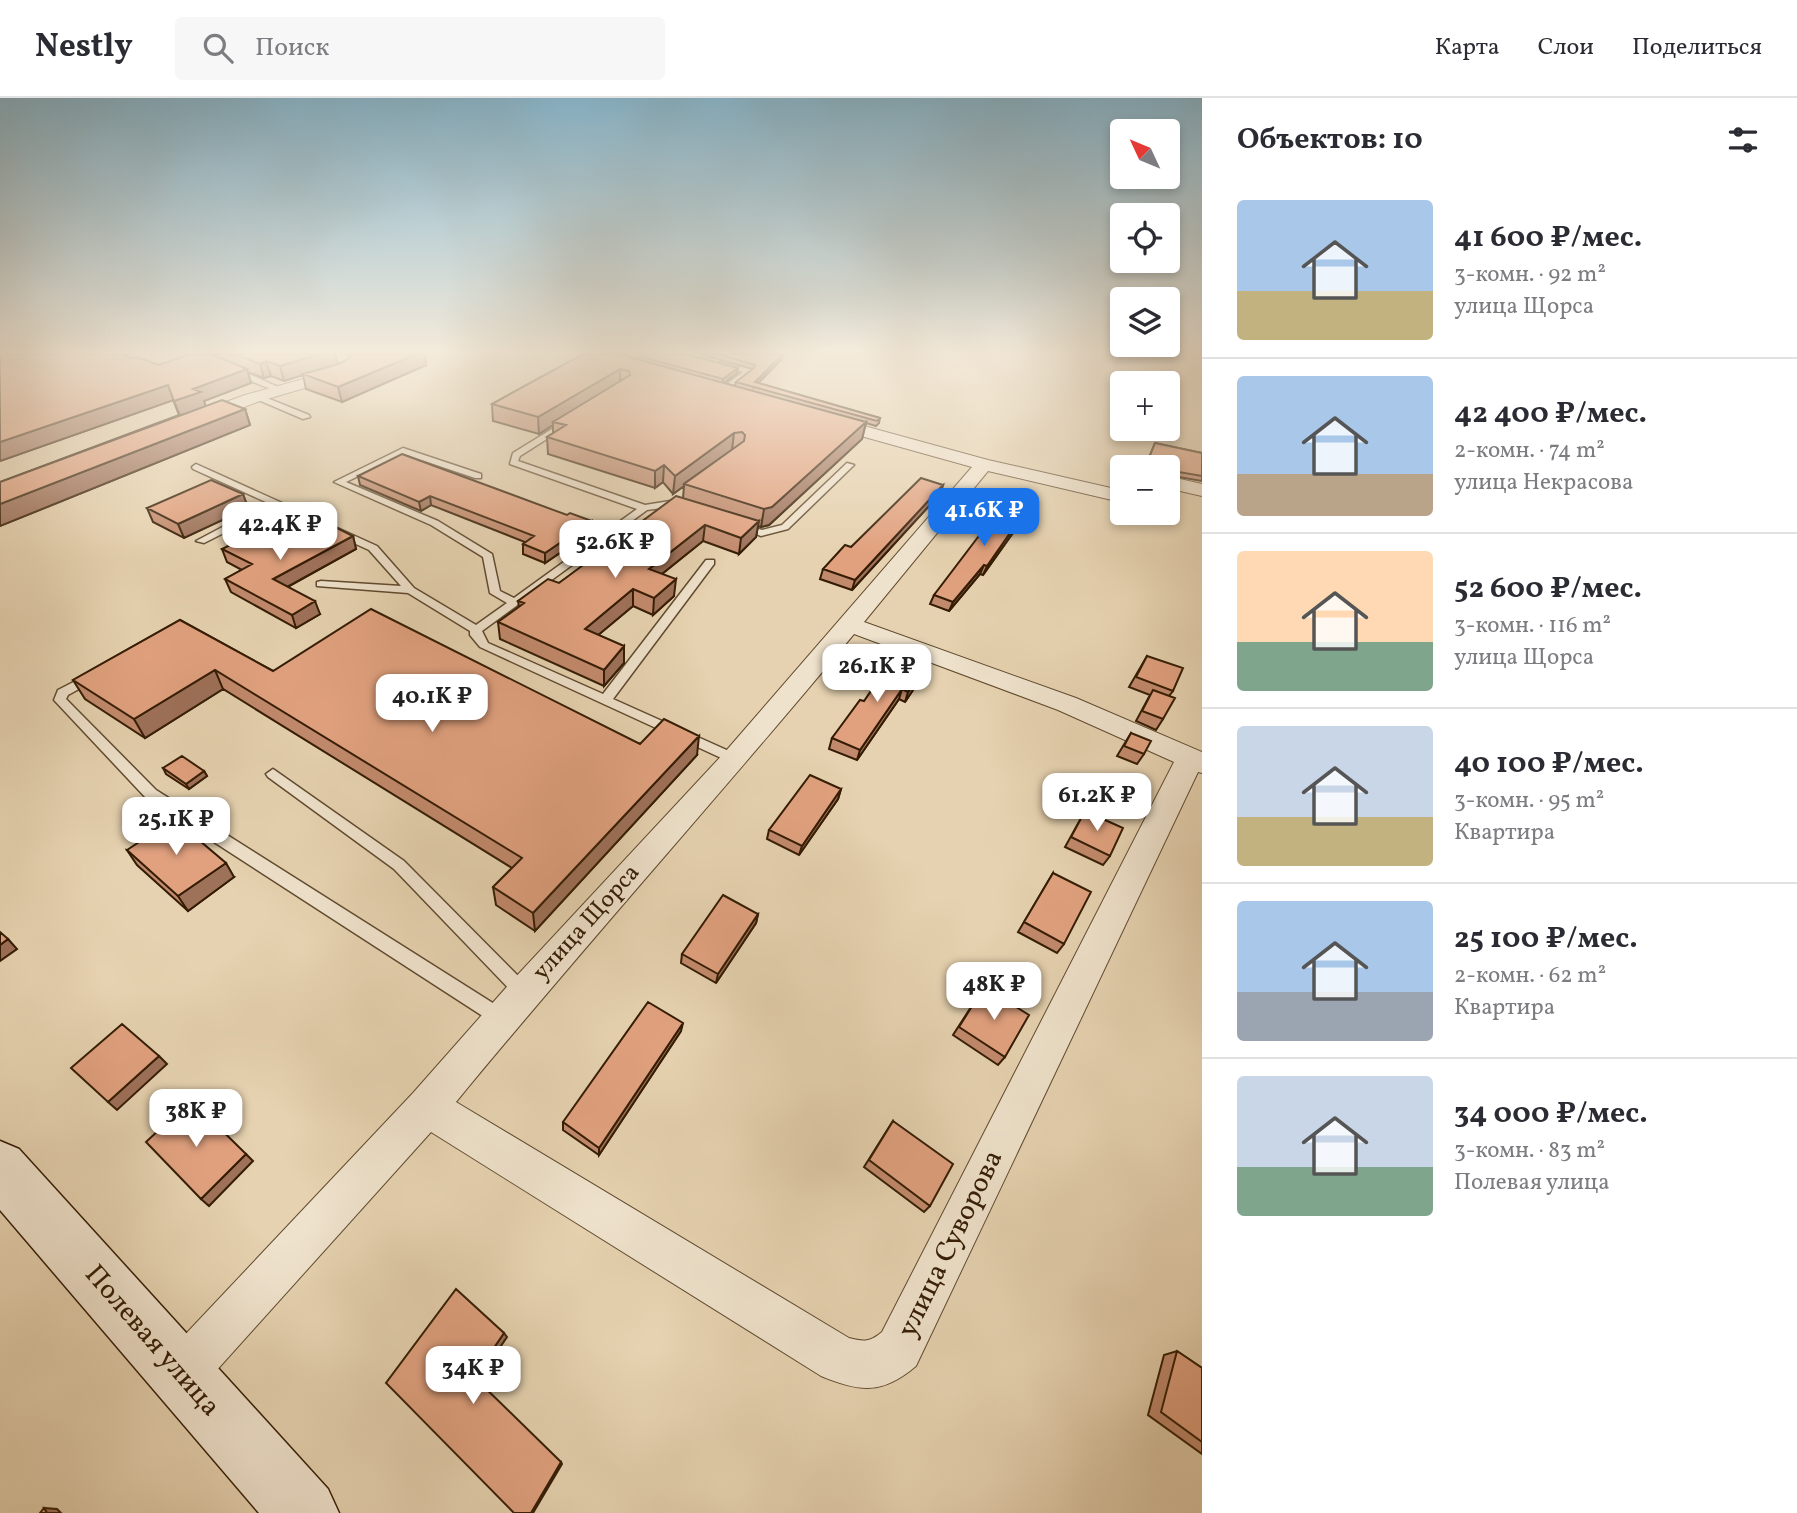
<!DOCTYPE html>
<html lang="ru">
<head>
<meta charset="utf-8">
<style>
	:root { --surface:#fff; --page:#f7f7f7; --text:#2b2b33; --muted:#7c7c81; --line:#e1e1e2; --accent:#1a73e8 }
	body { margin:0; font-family:Vollkorn,serif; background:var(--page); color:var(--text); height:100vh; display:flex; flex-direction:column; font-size:26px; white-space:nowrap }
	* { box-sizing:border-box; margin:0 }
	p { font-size:23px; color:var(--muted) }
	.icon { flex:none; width:38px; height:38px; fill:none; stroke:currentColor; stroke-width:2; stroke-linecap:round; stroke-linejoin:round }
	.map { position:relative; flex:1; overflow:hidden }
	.sheet { display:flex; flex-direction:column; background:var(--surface); width:595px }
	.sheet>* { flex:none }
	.needle { width:46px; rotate:314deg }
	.fabs { position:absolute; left:1110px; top:21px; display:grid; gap:14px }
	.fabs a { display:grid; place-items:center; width:70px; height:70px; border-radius:7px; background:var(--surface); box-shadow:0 4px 10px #0003; font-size:35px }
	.price { position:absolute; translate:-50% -60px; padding:0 16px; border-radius:14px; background:#fff; color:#222; font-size:23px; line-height:46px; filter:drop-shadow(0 2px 4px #0008) }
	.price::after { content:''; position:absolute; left:50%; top:42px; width:21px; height:16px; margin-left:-10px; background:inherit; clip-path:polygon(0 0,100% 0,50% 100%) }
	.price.current { background:var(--accent); color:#fff }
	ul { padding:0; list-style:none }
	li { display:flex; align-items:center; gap:21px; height:175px; padding:0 35px }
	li+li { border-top:2px solid var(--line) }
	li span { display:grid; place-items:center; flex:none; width:196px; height:140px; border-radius:7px; color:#555 }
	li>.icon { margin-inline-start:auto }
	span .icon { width:84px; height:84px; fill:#fffc; stroke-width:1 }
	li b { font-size:30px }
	h2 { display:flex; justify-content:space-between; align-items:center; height:84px; padding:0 35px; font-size:30px }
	header { display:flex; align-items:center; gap:42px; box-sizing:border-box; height:98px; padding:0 35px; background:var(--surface); border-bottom:2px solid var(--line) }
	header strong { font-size:33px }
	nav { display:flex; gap:38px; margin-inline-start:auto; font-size:24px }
	.search { width:490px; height:63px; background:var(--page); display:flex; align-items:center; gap:18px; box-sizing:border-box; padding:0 24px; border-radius:7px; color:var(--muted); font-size:26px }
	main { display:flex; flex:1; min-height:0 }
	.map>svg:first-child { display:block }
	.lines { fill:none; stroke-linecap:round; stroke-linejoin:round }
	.lane-casing { stroke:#604a2f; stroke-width:3 }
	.street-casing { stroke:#604a2f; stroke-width:2 }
	.secondary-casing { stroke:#341c04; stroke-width:3 }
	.lane { fill:#efe2cc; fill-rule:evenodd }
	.street { fill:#efe2cc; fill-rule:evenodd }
	.secondary { fill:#efe2cc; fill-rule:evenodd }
	.wall { fill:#c28a6d; stroke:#341c04; stroke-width:2 }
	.shaded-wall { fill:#9e7159; stroke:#341c04; stroke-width:2 }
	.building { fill:#e1a17f; stroke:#341c04; stroke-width:2 }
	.labels { text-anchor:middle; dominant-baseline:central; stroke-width:5; stroke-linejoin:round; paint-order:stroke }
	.street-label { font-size:24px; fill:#341c04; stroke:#efe2cc }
	.near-street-label { font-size:28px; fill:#341c04; stroke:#efe2cc }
</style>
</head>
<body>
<header>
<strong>Nestly</strong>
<div class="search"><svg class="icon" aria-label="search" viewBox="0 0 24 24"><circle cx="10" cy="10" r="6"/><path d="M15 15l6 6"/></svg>Поиск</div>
<nav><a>Карта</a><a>Слои</a><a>Поделиться</a></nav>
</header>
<main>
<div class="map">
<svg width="1202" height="1415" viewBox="0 0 1202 1415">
	<rect width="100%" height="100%" fill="#e6d2b0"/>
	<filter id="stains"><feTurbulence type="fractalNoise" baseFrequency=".00286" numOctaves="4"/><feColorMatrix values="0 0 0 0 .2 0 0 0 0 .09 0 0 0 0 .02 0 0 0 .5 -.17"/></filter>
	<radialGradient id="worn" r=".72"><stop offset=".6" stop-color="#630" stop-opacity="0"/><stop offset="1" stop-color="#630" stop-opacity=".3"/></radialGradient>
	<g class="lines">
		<defs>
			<path id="lane" d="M638,256H647L623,266L617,265Z
				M719,264L751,271L752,273L725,296H719V292L743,274L717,267Z
				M229,270H235L285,292L278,294L229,274Z
				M257,296L309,317L310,319L303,321L254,300V296Z
				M565,323L572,325L520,358L518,363L645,407L670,403L687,410L682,413L669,409L647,412L482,533L488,545L603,596L706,462H714V466L613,601L740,658L742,661L740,664H730L480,549L470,537V533L408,495L317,488V484L321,483L401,488L369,452L275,409L204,445L196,443L268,405L193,371L192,369L196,366L377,448L414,490L476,527L507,505L490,495L483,459L431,427L334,384L403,350L481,376V380H475L404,356L346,384L438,423L492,456L500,493L514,500L637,411L510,366L513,355Z
				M847,365L854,367L788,431L761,438L736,428L741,425L762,432L782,427Z
				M93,574L97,575L99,578L97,581L68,597L66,601L156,692L507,914L510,920L507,926L501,928L495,926L146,700L54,602L58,592Z
				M273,671L404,763L530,890L532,895L530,900L524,903L518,900L394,771L268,679L266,676Z"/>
			<path id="street" d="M320,256C336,256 349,253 360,266L342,279L257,304L203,325L197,326L189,321L191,317L245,297L318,277L344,266Z
				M824,317L988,362L1111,390L1122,387V399L1112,402L988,373L864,524L1076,600L1202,654V675L1198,674L916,1268C882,1297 860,1294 821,1278L431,1034L198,1293L181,1300L164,1293L157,1276L164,1259L413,995L511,884L725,654L972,369L818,326L816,322ZM854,536L1058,612L1174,664L882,1234C870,1244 864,1244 849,1240L456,1004C586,846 723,694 854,536Z
				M1167,378L1202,386V398L1167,390Z"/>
			<path id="secondary" d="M0,1043L19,1051L328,1391L339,1415H259L0,1112Z"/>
		</defs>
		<!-- lane casing -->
		<use href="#lane" class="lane-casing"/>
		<!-- street casing -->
		<use href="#street" class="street-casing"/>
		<!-- secondary casing -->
		<use href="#secondary" class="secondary-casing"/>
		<!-- lane -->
		<use href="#lane" class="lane"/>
		<!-- street -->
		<use href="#street" class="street"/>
		<!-- secondary -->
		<use href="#secondary" class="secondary"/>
	</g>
	<!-- wall -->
	<path class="wall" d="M212,256H335L337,266L314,273L339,266L352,258L348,256H425L426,267L342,304L306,291L303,277L284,283L271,278L264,280L248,274L251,285L204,303L205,308L245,311L250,327L0,428V384L179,317L173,302L0,363L131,260L159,267Z
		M583,256H631L626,258L638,262V258L737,275L724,285L735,288L736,284L753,271L699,256H783L782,261L758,285L880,320L879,325L876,328L866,325L862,341L769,427L761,429L758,428L756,439L739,456L703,443L662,476L674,498L653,517L633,508L598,537L624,565L604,588L500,541L498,524L519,509L518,503L559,485L683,400L684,388L673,396L663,384L655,390L548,356L547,339L553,335V327L539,336L493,323L492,306Z
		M1155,345L1202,355V383L1167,377V369H1145Z
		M358,378L592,433L545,465L523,456V446L525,444L431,407L421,413L360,387Z
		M943,387L940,396L852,492L820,481L823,471L851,449Z
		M243,396L248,410L184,440L153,424L147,410Z
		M1031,405L1027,415L983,477L980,476L949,513L930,506L934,497Z
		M353,438L356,451L288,489L320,516L296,530L231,494L225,481L242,472L227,464L222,451L305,439Z
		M180,522L273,573L697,657L535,833L496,807L493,789L512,770L223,591L145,640L85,601L73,582Z
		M1147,558L1173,593L1169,598L1163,621L1156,632L1136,623L1150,597L1129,589Z
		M919,583L905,604L899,601L857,662L829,651L832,640L864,603Z
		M1131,635L1144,656L1137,666L1117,658Z
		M163,670L204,673L207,678L189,691L166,676Z
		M841,691L838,701L799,757L767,741L769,732Z
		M1085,713L1110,758L1103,767L1065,749Z
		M127,752L234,779L188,813L137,767Z
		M1053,775L1064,846L1057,855L1018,834Z
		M758,816L756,825L716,885L681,865L682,856Z
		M984,889L1005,959L998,967L953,937Z
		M681,933L599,1057L563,1032V1024Z
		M893,1023L930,1108L924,1114L864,1069Z
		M1177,1253L1202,1270V1356L1148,1317L1164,1257Z"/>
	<!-- shaded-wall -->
	<path class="shaded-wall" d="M319,256H335L337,266L284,283L280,268Z
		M417,256H425L426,267L342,304L338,289Z
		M783,256L782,261L754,289L755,284Z
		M266,263L271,278L264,280L260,266Z
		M738,270L737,275L723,286V281Z
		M247,271L251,285L204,303L206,309L180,318L174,303L193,291Z
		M620,271V287L553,324V327L539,336L538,319Z
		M168,287L174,302L0,363V344Z
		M245,311L250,327L0,428V406Z
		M866,324L862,341L769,427L761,429L764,411Z
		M734,335L732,352L684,386V388L673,396L675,378Z
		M664,367L663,384L655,390V373Z
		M943,387L940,396L852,492L855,482Z
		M243,396L248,410L184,440L178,426Z
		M430,398L431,407L421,413L419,404Z
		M1031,405L1027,415L983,477L987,468Z
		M592,423V433L545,465V455Z
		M759,423L756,439L739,456L741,440Z
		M705,427L703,443L648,487L649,471Z
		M353,438L356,451L278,494L273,481Z
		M984,467L980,476L949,513L953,504Z
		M676,481L674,498L653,517L654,500Z
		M633,491V508L585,548V531Z
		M315,503L320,516L296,530L292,517Z
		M624,548V565L604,588V572Z
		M215,572L223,591L145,640L134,621Z
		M923,573L919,583L905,604L908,594Z
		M902,591L899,601L857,662L860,652Z
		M699,638L697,657L535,833L533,815Z
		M204,673L207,678L189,691L186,686Z
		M841,691L838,701L799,757L802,748Z
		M226,765L234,779L188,813L178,798Z
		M758,816L756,825L716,885L718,876Z
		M8,841L17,851L0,863V847Z
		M683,925L681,933L599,1057V1050Z
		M159,958L167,966L117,1012L108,1004Z
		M246,1056L253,1063L209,1108L201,1101Z
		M504,1235L507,1239L477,1283L474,1279Z
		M561,1364L562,1366L533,1415H531Z
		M44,1410L57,1411L61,1415H47Z"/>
	<!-- building -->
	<path class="building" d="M0,256H123L131,260L137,259L159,267L191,256H211L247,271L193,291L201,294L174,303L168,287L0,344Z
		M235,256H319L280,268L266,263L260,266Z
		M355,256H417L338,289L303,276L339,266Z
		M583,256H618L866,324L772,409L764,411L684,386L744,343L745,337L742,334L734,335L675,378L664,367L655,373L547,339L566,327L553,324L630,277L629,273L620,271L538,319L492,306Z
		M642,256H686L738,270L723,281L638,258Z
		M717,256H783L755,284L880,320L877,323L736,284L754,270L755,267Z
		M222,302L245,311L0,406V384Z
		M1155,345L1202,355V378L1167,372V369L1146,368Z
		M402,356L567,417L570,415L592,423L545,455L523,446L534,438L430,398L419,404L358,378Z
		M921,380L943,387L855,482L823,471L845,447L851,449Z
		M211,382L243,396L178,426L147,410Z
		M676,398L759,423L741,440L705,427L649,471L676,481L654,500L633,491L585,531L624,548L604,572L498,524L524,505L518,503L548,481L559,485Z
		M1006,398L1031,405L987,468L984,467L953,504L934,497L994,418Z
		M274,425L305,439L329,426L353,438L273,481L315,503L292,517L225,481L252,466L222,451Z
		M371,511L640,646L664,621L699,638L533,815L493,789L522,760L215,572L134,621L73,582L180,522L273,573Z
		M1147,558L1183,570L1173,593L1136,579Z
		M893,561L923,573L908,594L902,591L860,652L832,640L860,602L864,603Z
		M1153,592L1175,600L1163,621L1142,613Z
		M1131,635L1151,643L1144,656L1124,648Z
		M182,658L204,673L186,686L163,670Z
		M810,677L841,691L802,748L769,732Z
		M1085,713L1123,730L1110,758L1071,739Z
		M174,721L226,765L178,798L127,752Z
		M1053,775L1091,794L1064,846L1024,824Z
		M723,797L758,816L718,876L682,856Z
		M0,834L8,841L0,847Z
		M984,889L1029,917L1005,959L959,929Z
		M648,904L683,925L599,1050L563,1024Z
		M122,926L159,958L108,1004L71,970Z
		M191,1002L246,1056L201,1101L146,1044Z
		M893,1023L953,1066L930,1108L869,1062Z
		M456,1191L504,1235L474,1279L561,1364L531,1415H514L386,1285Z
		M1177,1253L1202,1270V1344L1161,1314Z
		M44,1410L47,1415H40Z"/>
	<!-- sky -->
	<linearGradient id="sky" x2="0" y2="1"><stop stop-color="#87b6cd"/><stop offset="0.56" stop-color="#f4ebdb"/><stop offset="1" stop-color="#f4ebdb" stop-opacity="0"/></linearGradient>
	<rect width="1202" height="454" fill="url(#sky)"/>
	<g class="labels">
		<!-- street labels -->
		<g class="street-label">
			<text transform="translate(587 825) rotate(-48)">улица Щорса</text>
		</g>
		<!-- near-street labels -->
		<g class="near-street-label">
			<text transform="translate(951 1146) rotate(-64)">улица Суворова</text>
			<text transform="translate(152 1243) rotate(49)">Полевая улица</text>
		</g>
	</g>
	<rect width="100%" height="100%" filter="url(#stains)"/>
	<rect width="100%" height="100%" fill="url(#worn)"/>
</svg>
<div class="fabs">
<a><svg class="needle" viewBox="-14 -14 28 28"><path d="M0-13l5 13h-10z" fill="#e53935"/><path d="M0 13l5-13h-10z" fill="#7c7c81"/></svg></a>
<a><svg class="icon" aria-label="locate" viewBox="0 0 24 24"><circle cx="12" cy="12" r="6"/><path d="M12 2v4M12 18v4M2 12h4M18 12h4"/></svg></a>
<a><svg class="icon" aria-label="layers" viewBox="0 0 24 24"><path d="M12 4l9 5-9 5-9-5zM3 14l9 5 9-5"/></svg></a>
<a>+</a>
<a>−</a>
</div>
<b class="price current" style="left:984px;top:450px">41.6K ₽</b>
<b class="price" style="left:280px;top:464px">42.4K ₽</b>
<b class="price" style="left:615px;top:482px">52.6K ₽</b>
<b class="price" style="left:877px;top:606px">26.1K ₽</b>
<b class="price" style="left:432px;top:636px">40.1K ₽</b>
<b class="price" style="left:1097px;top:735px">61.2K ₽</b>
<b class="price" style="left:176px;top:759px">25.1K ₽</b>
<b class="price" style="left:994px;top:924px">48K ₽</b>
<b class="price" style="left:196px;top:1051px">38K ₽</b>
<b class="price" style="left:473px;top:1308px">34K ₽</b>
</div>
<section class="sheet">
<h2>Объектов: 10<svg class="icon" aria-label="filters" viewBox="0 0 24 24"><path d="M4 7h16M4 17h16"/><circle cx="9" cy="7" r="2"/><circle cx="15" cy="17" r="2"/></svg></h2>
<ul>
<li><span style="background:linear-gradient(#a9c7e8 65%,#c2b280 0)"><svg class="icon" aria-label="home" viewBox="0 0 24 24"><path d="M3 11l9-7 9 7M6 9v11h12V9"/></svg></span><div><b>41 600 ₽/мес.</b><p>3-комн. · 92 m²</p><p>улица Щорса</p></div></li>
<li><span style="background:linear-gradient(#a9c7e8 70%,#b9a48a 0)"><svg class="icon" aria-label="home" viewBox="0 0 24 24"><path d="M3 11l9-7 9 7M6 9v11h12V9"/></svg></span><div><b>42 400 ₽/мес.</b><p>2-комн. · 74 m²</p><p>улица Некрасова</p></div></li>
<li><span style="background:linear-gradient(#ffd9b3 65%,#7fa58c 0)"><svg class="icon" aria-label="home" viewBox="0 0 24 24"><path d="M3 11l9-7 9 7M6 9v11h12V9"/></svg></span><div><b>52 600 ₽/мес.</b><p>3-комн. · 116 m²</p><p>улица Щорса</p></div></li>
<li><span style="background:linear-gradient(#c9d6e8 65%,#c2b280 0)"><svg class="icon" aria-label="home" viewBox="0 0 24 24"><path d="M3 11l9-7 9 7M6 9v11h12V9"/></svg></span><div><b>40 100 ₽/мес.</b><p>3-комн. · 95 m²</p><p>Квартира</p></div></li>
<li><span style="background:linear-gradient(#a9c7e8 65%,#9aa5b1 0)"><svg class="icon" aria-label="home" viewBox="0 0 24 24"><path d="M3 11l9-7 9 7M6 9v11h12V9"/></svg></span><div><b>25 100 ₽/мес.</b><p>2-комн. · 62 m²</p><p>Квартира</p></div></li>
<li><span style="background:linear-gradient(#c9d6e8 65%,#7fa58c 0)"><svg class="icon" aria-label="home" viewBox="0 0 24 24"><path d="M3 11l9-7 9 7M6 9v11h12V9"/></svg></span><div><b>34 000 ₽/мес.</b><p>3-комн. · 83 m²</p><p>Полевая улица</p></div></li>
</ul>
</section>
</main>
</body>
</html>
